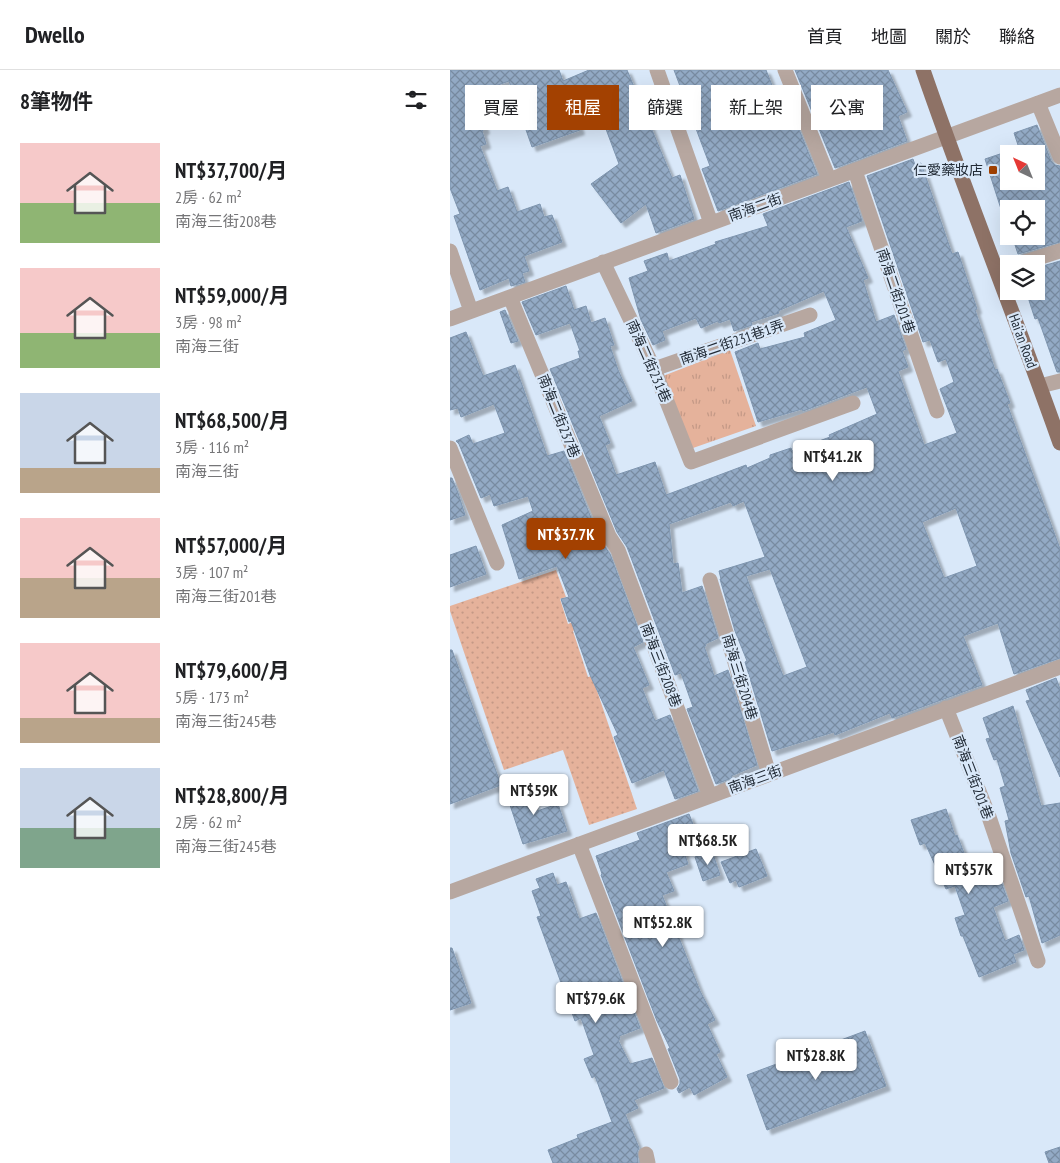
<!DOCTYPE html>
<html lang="zh-TW">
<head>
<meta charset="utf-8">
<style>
	:root { --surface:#fff; --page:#f2f2f2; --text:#202124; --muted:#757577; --line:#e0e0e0; --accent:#a34101 }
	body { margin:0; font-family:"PT Sans Narrow","Noto Sans TC",sans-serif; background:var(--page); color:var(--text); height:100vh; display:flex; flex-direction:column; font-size:19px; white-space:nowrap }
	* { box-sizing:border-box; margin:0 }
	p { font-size:16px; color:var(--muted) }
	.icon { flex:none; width:28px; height:28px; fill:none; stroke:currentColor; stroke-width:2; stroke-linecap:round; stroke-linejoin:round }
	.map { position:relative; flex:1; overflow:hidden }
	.details { display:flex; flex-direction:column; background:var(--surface); width:450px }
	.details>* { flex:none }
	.top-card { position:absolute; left:15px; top:15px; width:475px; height:45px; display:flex; gap:10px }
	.needle { width:32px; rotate:317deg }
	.controls { position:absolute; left:550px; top:75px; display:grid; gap:10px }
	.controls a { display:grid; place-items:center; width:45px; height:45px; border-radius:0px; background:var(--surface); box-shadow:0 5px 20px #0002; font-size:25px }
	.price { position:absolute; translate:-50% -42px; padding:0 11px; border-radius:5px; background:#fff; color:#222; font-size:16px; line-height:32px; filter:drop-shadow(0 1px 2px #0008) }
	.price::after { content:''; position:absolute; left:50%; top:30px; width:15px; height:11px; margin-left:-8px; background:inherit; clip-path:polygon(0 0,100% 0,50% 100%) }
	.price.selected { background:var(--accent); color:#fff }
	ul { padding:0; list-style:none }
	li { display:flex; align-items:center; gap:15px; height:125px; padding:0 20px }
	li span { display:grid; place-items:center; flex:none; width:140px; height:100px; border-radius:0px; color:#555 }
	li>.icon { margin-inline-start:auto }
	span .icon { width:60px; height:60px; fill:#fffc; stroke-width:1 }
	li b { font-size:21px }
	h2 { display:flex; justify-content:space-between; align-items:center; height:60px; padding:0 20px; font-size:21px }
	.tag { padding:0 18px; border-radius:0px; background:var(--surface); box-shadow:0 5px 20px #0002; font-size:18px; line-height:45px }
	.tag.selected { background:var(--accent); color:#fff }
	header { display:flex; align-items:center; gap:30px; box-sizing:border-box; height:70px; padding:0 25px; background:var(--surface); border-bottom:1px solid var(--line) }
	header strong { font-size:24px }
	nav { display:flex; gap:28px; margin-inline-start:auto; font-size:18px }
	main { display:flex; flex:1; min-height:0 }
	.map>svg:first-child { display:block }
	.grass { fill:url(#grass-dots) }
	.park { fill:url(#park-tufts) }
	.building { fill:url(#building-cross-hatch); stroke:#7e95af; fill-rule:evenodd; filter:url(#shadow) }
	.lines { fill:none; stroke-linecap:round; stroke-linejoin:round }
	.minor { stroke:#b7a7a0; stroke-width:15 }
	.major { stroke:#8e7266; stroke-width:15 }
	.poi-dot { fill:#a34101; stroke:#d9e8f9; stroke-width:2 }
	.labels { text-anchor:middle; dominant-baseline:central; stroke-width:4.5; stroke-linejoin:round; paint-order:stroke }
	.poi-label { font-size:14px; fill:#222b36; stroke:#d9e8f9; text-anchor:end }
	.street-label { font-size:14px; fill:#222b36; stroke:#d9e8f9 }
</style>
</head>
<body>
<header>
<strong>Dwello</strong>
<nav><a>首頁</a><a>地圖</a><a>關於</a><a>聯絡</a></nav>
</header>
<main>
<section class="details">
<h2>8筆物件<svg class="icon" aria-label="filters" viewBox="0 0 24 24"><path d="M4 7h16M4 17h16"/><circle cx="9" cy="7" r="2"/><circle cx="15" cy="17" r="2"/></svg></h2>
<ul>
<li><span style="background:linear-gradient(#f6c9c9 60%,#8fb573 0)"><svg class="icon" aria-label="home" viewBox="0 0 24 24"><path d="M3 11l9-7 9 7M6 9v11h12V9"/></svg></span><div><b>NT$37,700/月</b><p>2房 · 62 m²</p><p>南海三街208巷</p></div></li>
<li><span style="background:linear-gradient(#f6c9c9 65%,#8fb573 0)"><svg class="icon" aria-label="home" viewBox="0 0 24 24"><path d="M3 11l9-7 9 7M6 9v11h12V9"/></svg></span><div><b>NT$59,000/月</b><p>3房 · 98 m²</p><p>南海三街</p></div></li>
<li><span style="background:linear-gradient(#c9d6e8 75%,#b9a48a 0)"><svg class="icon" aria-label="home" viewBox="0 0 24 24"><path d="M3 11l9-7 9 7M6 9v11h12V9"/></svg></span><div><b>NT$68,500/月</b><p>3房 · 116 m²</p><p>南海三街</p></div></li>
<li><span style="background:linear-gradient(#f6c9c9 60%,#b9a48a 0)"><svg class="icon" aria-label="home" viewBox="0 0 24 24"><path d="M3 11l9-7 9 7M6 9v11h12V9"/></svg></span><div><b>NT$57,000/月</b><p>3房 · 107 m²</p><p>南海三街201巷</p></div></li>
<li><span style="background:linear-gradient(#f6c9c9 75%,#b9a48a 0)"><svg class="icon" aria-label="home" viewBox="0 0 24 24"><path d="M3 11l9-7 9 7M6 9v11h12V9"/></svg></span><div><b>NT$79,600/月</b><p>5房 · 173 m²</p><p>南海三街245巷</p></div></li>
<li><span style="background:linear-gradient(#c9d6e8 60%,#7fa58c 0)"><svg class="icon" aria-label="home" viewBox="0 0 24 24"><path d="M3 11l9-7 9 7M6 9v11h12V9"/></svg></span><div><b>NT$28,800/月</b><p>2房 · 62 m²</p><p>南海三街245巷</p></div></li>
</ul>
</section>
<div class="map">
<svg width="610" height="1093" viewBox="0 0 610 1093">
	<defs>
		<pattern id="grass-dots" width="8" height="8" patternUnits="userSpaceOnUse" patternTransform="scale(1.25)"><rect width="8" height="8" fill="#e5b29b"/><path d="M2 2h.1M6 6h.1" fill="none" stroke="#c49986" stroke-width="1.8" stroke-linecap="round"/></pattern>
		<pattern id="park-tufts" width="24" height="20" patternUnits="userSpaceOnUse" patternTransform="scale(1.25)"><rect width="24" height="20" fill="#e5b29b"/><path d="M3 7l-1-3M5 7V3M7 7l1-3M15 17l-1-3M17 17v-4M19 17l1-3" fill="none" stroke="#c49986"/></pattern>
		<pattern id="building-cross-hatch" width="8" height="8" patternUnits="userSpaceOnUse" patternTransform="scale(1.25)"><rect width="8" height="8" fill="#93aac5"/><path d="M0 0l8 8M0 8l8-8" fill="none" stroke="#788ba1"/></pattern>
		<filter id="shadow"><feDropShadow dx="4.5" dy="4.5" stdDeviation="1" flood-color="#0004"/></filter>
	</defs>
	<rect width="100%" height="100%" fill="#d9e8f9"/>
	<!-- grass -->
	<path class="grass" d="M106,500L116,527L110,529L118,554L125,551L127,559L123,561L138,607L142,606L187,739L139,755L113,680L54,700L0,541V536Z"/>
	<!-- park -->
	<path class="park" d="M280,280L306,356L243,378L213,306Z"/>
	<!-- building -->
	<path class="building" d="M0,0H109L113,11L139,0H177L222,108L230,105L244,149L206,163L196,134L171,153L141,114L169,94L153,51L156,50L144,20L120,29L130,60L82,77L59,11L23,24L35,59L32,61L36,74L30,76L47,121L58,117L67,142L90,134L94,147L102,145L112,172L74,186L79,201L72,203L75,212L61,216L59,208L30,220L4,146L10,144L0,118Z
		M224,0H316L325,23L333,20L367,104L268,141L252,99L260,96Z
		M345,0H438L457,42L448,46L457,71L385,98Z
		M587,55L601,91L605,95L610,96V172L568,184L562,166H586V139H551L535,89L559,81V111H586V84H571L564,63Z
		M463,89L465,95L471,93L502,184L508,182L527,239L525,240L545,300L547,299L560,333L557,334L610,479V588L564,604L548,553L513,566L532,615L442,648L440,643L385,665L384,662L322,681L295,592L297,591L285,561L270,509H271L269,501L315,487L294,431L283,436L281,432L219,454L223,494L228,493L232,523L252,516L268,568L255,574L256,576H254L264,606L278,600L307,695L281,706L282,708L266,714L237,639L243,637L231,603L225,605L177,477L167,462L100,299L130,288L128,281H130L120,253L86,265L72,232L116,216L124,240L136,236L141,253L155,248L164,275L160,276L168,300L182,331L149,346L160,373L155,375L166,405L205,392L216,425L296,395L297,398L320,388V385L341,378L342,381L380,367L379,365L427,344L417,317L353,341L352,339L308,352L285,282L308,273L310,279L355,267L354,263L386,250L374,221L328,241L329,243L301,252L302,255L284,261L280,249L269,253L268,251L251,258L246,248L212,261L215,270L203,275L191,250L179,208L198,201L194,191L217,183L219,191L266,174L265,172L318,156L313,144L399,112L412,151L396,157L418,208L413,210L426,252L444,245L456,279L452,281L458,297L448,301L474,375L507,363L490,319L504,312L496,289L488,292L480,270L473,272L417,106ZM506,438L527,496L494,508L472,452ZM320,499L357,597L333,606L296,506Z
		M610,191V302H607L588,248L585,249L576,221H586V198Z
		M55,240L68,271L61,273L50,242Z
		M16,262L33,306L65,295L97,386L114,381L150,470L160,484L193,572L183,577L199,615L192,618L205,651L220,645L248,721L225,729L214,700L182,713L164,667L168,665L140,605L121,551L119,552L111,529L119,527L107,496L69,509L52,455L83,441L78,426L44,436L40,424L31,428L9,374L6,371L19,365L23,374L55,363L44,334L11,347L8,338L0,340V268Z
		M0,408H2L8,423L15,445L0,450Z
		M26,476L36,504L0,517V485Z
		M0,580H2L51,715L0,734Z
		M606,608L610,619V707L576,631L580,630L576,620Z
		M563,636L591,736L610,733V865L592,873L579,826L576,827L561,783L555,751L559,750L550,718L555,716L547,689L544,690L536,669L540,668L533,648Z
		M76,712L87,741L108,734L117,761L73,774L55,720Z
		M496,739L505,766L507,765L516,788L518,787L530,816L550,809L558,831L543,837L555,871L569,865L574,880L563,884L566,892L529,907L513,866H511L505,848L515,845L505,816L496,819L475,773L470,775L461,750Z
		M239,744L245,759L228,765L238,794L216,802L224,821L212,825L250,921L265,950L257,954L270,982L266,984L277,1007L244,1025L240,1017L229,1023L227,1019L230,1014V1009L218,979L220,978L207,951L151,805L152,804L146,786L190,770L187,763Z
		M306,779L317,806L289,817L286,810L280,813L271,792Z
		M262,781L270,805L253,811L245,787Z
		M103,803L107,815L116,812L129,849L146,843L190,958L169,966L170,969L168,970L180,994L202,988L214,1018L184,1030L188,1038L175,1044L189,1078L187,1082L188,1093H103L98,1080L128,1068L127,1065L162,1052L145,1006L142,1008L134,989L144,985L131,948L125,951L87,847L91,846L82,821L90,818L86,809Z
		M0,878H2L21,933L0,940Z
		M415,961L436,1016L317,1060L297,1005Z
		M610,1077V1093H599L595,1082Z"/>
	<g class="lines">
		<!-- minor -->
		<path class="minor" d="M207,0L261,153
			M335,0L379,109
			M588,33L610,87
			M405,101L487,341
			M0,181L21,241
			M153,192L204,299L241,392L403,333
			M569,194L610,181
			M547,200L559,197
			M60,227L159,466L168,480L260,726
			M0,249L610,25
			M204,299L360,245
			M590,316L610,311
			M0,378L47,493
			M260,510L319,704
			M496,638L538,744L588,891
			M129,774L221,1012
			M0,822L610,597
			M196,1084L198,1093"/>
		<!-- major -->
		<path class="major" d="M473,0C516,125 566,248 610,373"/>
	</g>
	<!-- markers -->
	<rect class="poi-dot" x="538" y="95" width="10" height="10" rx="2.5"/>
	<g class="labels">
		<!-- poi labels -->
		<g class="poi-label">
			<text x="533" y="100">仁愛藥妝店</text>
		</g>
		<!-- street labels -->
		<g class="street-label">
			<text transform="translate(305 137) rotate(-20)">南海二街</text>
			<text transform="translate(446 221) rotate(71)">南海二街201巷</text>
			<text transform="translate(573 271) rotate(70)">Hai'an Road</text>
			<text transform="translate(282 272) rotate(-19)">南海二街231巷1弄</text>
			<text transform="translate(199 291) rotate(66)">南海二街231巷</text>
			<text transform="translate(109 346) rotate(68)">南海二街237巷</text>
			<text transform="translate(211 595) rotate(69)">南海三街208巷</text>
			<text transform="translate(290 607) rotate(73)">南海三街204巷</text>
			<text transform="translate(523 707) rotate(69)">南海三街201巷</text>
			<text transform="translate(305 709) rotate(-20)">南海三街</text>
		</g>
	</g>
</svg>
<div class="controls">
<a><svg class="needle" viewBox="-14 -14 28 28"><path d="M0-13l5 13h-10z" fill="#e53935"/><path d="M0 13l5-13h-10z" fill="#757577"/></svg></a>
<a><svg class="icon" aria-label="locate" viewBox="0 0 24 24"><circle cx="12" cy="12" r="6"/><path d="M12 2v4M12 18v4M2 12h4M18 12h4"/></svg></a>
<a><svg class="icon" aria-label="layers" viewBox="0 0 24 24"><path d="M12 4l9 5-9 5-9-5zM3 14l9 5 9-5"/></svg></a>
</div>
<b class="price" style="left:383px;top:412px">NT$41.2K</b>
<b class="price selected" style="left:116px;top:490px">NT$37.7K</b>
<b class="price" style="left:84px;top:746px">NT$59K</b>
<b class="price" style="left:258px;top:796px">NT$68.5K</b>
<b class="price" style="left:519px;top:825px">NT$57K</b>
<b class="price" style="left:213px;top:878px">NT$52.8K</b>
<b class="price" style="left:146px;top:954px">NT$79.6K</b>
<b class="price" style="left:366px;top:1011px">NT$28.8K</b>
<div class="top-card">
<a class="tag">買屋</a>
<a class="tag selected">租屋</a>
<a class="tag">篩選</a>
<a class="tag">新上架</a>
<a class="tag">公寓</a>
</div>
</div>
</main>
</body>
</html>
